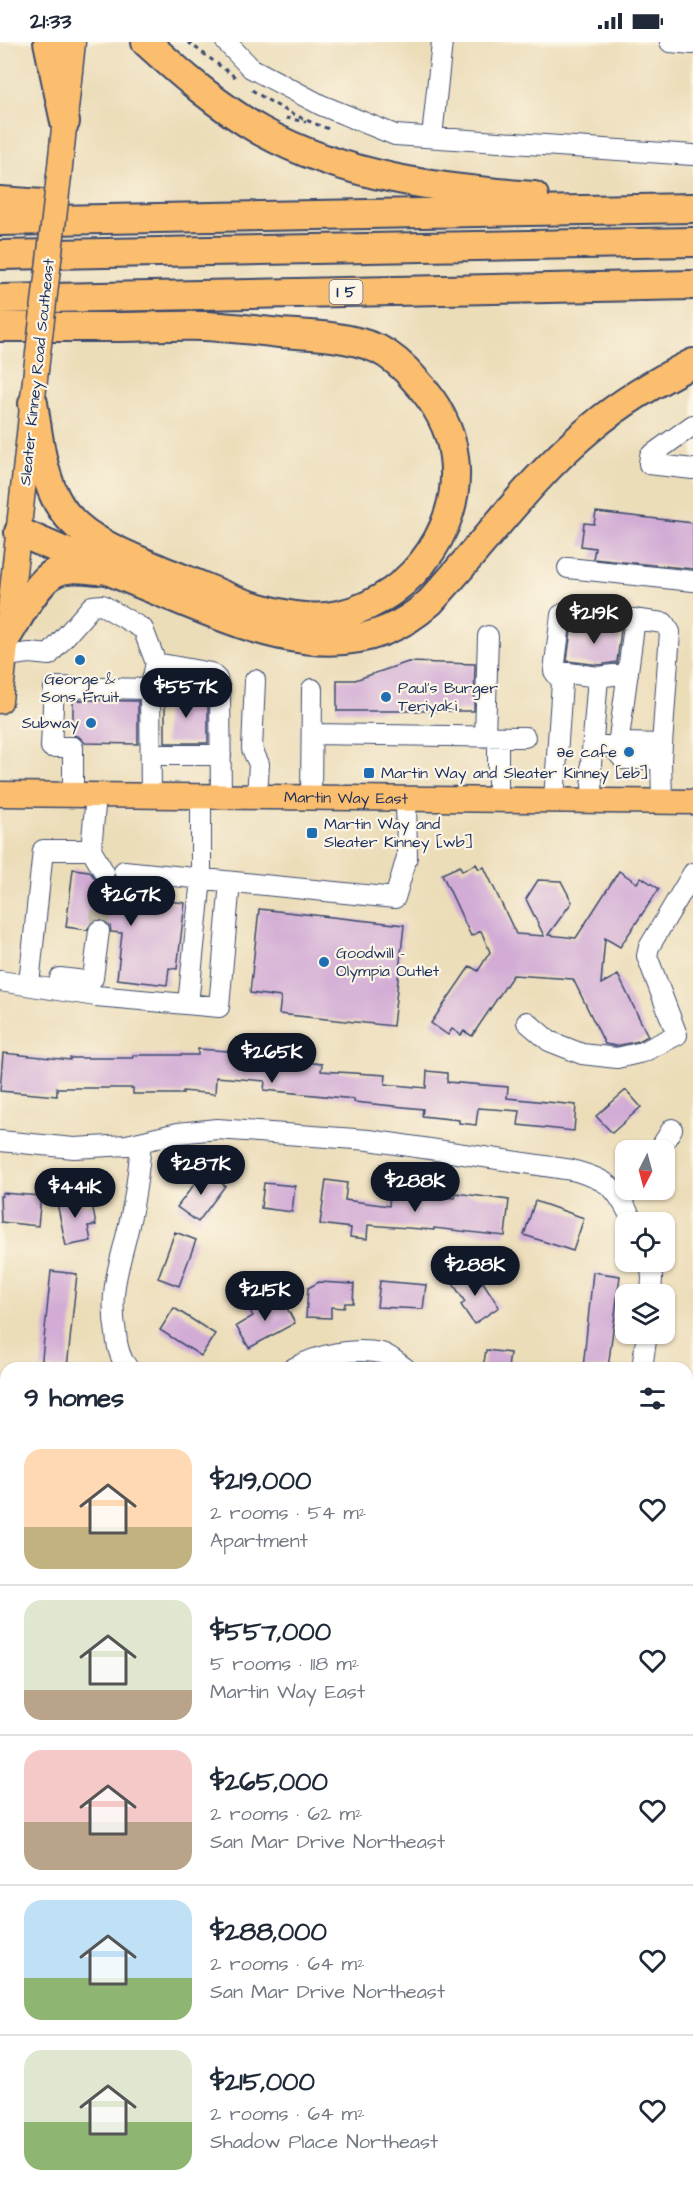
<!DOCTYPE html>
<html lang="en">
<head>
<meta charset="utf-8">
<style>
	:root { --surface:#fff; --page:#f2f2f3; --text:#1f2937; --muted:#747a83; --line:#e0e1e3; --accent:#111827 }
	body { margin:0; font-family:"Architects Daughter",sans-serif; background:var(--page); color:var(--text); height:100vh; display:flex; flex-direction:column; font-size:22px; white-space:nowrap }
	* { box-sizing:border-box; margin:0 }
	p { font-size:20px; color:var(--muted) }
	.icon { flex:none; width:33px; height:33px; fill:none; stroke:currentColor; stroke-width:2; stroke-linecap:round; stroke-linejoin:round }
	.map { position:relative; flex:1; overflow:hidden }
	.panel { position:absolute; left:0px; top:1320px; width:693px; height:834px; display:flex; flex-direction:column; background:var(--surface); border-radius:18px 18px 0 0; box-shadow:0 2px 4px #0004 }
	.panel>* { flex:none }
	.needle { width:39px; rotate:186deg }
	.buttons { position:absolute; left:615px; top:1098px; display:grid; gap:12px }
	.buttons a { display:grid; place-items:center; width:60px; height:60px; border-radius:12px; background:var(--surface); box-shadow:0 2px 4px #0004; font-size:30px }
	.price { position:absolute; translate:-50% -51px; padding:0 14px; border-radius:21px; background:var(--accent); color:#fff; font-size:20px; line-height:39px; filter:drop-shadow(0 2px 3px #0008) }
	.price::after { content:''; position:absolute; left:50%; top:36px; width:18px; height:14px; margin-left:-9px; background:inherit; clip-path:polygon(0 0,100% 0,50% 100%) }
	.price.current { background:#222; color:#fff }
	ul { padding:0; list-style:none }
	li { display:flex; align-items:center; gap:18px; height:150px; padding:0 24px }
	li+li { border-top:2px solid var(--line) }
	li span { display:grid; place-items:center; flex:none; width:168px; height:120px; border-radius:18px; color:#555 }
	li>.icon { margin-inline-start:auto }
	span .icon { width:72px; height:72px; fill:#fffc; stroke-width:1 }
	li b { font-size:26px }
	h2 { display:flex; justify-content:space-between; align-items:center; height:72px; padding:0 24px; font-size:26px }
	.status { display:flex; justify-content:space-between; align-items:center; height:42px; padding:0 30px; background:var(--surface); direction:ltr }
	.status svg { height:16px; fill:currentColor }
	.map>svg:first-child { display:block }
	.forest { fill:#62b07b; stroke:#3e706c; stroke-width:1.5 }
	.water { fill:#5ca3d2; stroke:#3c6998; stroke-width:1.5 }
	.building { fill:#d2acd5 }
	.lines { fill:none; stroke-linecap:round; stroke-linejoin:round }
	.minor-tunnel { stroke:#c2baa7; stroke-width:20; stroke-dasharray:20 10; stroke-linecap:butt }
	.minor-casing { stroke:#3a496c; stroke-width:22 }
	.major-casing { stroke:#3a496c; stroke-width:27 }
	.highway-casing { stroke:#3a496c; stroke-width:32 }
	.path { stroke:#3a496c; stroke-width:3; stroke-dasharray:4.5 4.5; stroke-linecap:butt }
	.minor { stroke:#fff; stroke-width:20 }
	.major { stroke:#fbbe6e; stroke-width:24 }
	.highway { stroke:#fbbe6e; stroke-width:28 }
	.major-bridge-casing { stroke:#3a496c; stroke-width:27; stroke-linecap:butt }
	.major-bridge { stroke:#fbbe6e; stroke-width:24 }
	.poi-dot { fill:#1f6fb2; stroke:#fcf5e5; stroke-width:2 }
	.labels { text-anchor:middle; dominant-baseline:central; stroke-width:4.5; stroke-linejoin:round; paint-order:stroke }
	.shield { fill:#fcf5e5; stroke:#5e6a86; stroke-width:1.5 }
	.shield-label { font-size:15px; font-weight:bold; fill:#1b2f5e }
	.street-label { font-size:16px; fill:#1b2f5e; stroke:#fcf5e5 }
	.poi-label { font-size:16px; fill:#1b2f5e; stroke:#fcf5e5; text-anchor:start }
</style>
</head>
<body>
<div class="status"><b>21:33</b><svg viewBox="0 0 49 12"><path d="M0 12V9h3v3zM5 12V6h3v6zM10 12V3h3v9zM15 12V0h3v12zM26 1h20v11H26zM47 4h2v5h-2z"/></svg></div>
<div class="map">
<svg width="693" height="2154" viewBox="0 0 693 2154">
	<rect width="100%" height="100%" fill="#fcf5e5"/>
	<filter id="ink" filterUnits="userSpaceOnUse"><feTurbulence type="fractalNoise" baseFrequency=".0167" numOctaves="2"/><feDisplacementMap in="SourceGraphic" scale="12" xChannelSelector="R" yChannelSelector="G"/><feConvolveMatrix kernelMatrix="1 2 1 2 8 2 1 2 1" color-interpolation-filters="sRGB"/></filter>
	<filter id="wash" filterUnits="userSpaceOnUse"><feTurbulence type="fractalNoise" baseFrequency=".008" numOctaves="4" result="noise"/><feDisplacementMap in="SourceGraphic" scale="24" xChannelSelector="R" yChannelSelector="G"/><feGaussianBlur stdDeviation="1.35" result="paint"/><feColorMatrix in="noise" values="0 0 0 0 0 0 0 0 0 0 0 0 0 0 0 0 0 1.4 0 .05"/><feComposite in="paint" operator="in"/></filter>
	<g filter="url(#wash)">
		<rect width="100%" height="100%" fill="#ecddb9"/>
		<!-- forest -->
		<path class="forest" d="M687,1568L693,1573V1686L687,1685Z
			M0,1909H6V2007L0,2006Z
			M6,2060V2148H462L458,2154H0V2067Z"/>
		<!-- water -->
		<path class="water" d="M687,1685L693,1686V2154H476L474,2148H687Z"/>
		<g id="blocks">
			<!-- building -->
			<path class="building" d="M596,470L693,481V527L593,517L595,506L581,504L584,481L594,482Z
				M572,581L621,588L617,620L600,623L567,619Z
				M408,620L475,622L474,669H337V638H355Z
				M165,653H208V701H165Z
				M73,658L138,659V702L85,701L79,695L73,693Z
				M476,822L479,827L484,825L516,892L544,894L526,857L538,838L561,839L572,860L548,893L576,896L619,829L637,841L641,835L659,847L620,905L605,896L601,942L618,933L648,994L639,999L616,1004L605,1002L573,937L513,933L472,994L464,989L461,993L452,987L448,993L431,981L470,924L478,929L490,910L481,889L471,894L442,832L460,824L462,829Z
				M73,827L89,829L98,840L108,841L106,852L185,861L177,927L169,926L167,943L117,937L122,891L111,890L110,884L106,879L100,877L94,878L87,888L66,885Z
				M259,867L404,883L393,984L279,972L281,955L250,951Z
				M198,1007L258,1011V1015L322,1022L321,1029L386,1033L385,1042L426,1046L427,1029L447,1031V1040L508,1045L507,1056L576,1063L574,1089L518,1083L520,1069L478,1066L476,1083L459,1081V1078L422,1074L423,1067L354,1060V1057L264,1048L265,1039L216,1035L215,1052L183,1049V1052H133V1046H57V1054L0,1049L3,1011L70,1018V1016H133V1013H198Z
				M626,1048L641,1065L612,1091L596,1074Z
				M205,1128L225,1144L198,1180L177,1165Z
				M326,1138L347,1141L345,1158L389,1164L390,1151L455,1156L456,1151L509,1158L505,1194L434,1186V1188L368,1183L367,1197L350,1195L351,1186L320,1182Z
				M264,1141L295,1144L292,1170L261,1166Z
				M2,1151L41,1154L38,1184L1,1180L0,1154H2Z
				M80,1151L83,1164L92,1162L96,1183L88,1184L91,1199L66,1204L56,1156Z
				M535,1159L584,1176L573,1209L524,1193Z
				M175,1190L196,1198L179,1244L158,1236Z
				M51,1229L77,1232L67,1326H41Z
				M472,1230L480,1242L483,1240L499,1265L474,1282L461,1263L465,1260L452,1240L466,1231L468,1233Z
				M593,1230L620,1234L608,1326H583Z
				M380,1239L426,1243L423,1267L377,1265Z
				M319,1240L354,1242L353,1261H345L344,1266L331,1265V1276L306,1275L308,1246Z
				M267,1255L272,1265L283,1259L295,1281L249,1306L236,1284L253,1274L248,1265Z
				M174,1266L215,1292L201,1314L160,1288Z
				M486,1308L510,1311L508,1326H483Z"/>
		</g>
	</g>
	<g filter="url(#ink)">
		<use href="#blocks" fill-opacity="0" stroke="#3a496c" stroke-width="1.5"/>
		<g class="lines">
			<!-- minor-tunnel -->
			<path class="minor-tunnel" d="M99,889L104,830"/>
			<defs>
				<path id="minor" d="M226,0L251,26L321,63L395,93L693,113
					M670,0L693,2
					M432,95L442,0
					M693,383L650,414L649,422L693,427
					M568,526L693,539
					M49,613L92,564L102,563L143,587L156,621
					M5,614L30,611L49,613
					M554,629L598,635L628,631
					M255,638L252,707L259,722L257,755
					M312,692L525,695
					M485,695L488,594
					M498,695V758
					M593,701L614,706L619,696L635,577
					M151,713H221
					M661,717H623L614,706L625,701L662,702
					M73,753V705H51L54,645L150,647
					M96,753L91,808L104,830
					M151,754L150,647L156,621L211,631L217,637L220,647L221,755
					M311,756L312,647
					M554,758L562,640L554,629L561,573L569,569L664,581L670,590L661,717L662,759
					M593,759L591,722L598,635
					M124,829L395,856L407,815L406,757
					M60,936L85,939L93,936L99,889
					M0,939L96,954L219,965L230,840
					M29,942L43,808H91
					M188,962L201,837V755
					M527,980L549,999L582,1012L617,1016L643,1010L677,993L647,914L649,905L693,831
					M0,1099L74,1106L127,1103L178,1091L217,1087L369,1098L572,1128C611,1139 616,1145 633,1180
					M659,1108L672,1087
					M650,1220L652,1236L651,1252
					M128,1326C120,1317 117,1304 116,1292C108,1245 121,1222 130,1178C136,1152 139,1126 141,1100
					M294,1326C318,1313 353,1305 381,1311C389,1313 398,1321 405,1326
					M642,1326L647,1292
					M0,1655L6,1656
					M0,1786L6,1721"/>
				<g id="major">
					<path d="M59,134L73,0"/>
					<path d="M0,659L36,328"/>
					<path id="s1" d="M0,752L693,760"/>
				</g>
				<path id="highway" d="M48,0L65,80
					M146,0C182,33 219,65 261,89C344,135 441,147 534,154
					M0,159L43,162
					M0,179L693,166
					M0,213L693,200
					M0,257L693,243
					M0,285C41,285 81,285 122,285C149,285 177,283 204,284C229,285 255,288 280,291C312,293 349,294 378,307C392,314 406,327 416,339C435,359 451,387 454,415C464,491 403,566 327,575C298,578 270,569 243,561C217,551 192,540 166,530C127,513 75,497 55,455C41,426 38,392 33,361
					M19,490C67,511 116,532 165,552C251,587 350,633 430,560C484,502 531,435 592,385C623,359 657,339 693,321
					M7,594C18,577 37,539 56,530C69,524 84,527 98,528"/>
			</defs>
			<!-- minor casing -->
			<use href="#minor" class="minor-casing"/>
			<!-- major casing -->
			<use href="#major" class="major-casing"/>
			<!-- highway casing -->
			<use href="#highway" class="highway-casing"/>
			<!-- path -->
			<path class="path" d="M188,0L235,35
				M252,48C277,65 303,78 332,88
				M286,76L306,80
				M687,1454L693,1464"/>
			<!-- minor -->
			<use href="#minor" class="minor"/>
			<!-- major -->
			<use href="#major" class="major"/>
			<!-- highway -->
			<use href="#highway" class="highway"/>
			<defs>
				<path id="major-bridge" d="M36,328L59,134"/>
			</defs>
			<!-- major-bridge casing -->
			<use href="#major-bridge" class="major-bridge-casing"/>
			<!-- major-bridge -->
			<use href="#major-bridge" class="major-bridge"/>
		</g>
	</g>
	<!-- markers -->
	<g class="poi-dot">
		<circle cx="80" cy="618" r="6"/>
		<circle cx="386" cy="655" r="6"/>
		<circle cx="91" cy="681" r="6"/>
		<circle cx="629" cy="710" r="6"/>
		<rect x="363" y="725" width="12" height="12" rx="3"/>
		<rect x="306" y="785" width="12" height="12" rx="3"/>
		<circle cx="324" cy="920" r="6"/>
	</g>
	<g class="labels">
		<!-- shield labels -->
		<rect class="shield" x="329.5" y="238" width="33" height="24" rx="4.5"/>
		<g class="shield-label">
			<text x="346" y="250">I 5</text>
		</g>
		<!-- street labels -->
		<g class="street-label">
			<text transform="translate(37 330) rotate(-84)">Sleater Kinney Road Southeast</text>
			<text stroke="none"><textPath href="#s1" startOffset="346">Martin Way East</textPath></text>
		</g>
		<!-- poi labels -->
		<g class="poi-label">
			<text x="80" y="637" text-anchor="middle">George &amp;<tspan x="80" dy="18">Sons Fruit</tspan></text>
			<text x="398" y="646">Paul's Burger<tspan x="398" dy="18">Teriyaki</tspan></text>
			<text x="79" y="681" text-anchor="end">Subway</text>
			<text x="617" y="710" text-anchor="end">əe cafe</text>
			<text x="381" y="731">Martin Way and Sleater Kinney [eb]</text>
			<text x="324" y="782">Martin Way and<tspan x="324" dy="18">Sleater Kinney [wb]</tspan></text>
			<text x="336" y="911">Goodwill -<tspan x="336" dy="18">Olympia Outlet</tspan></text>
		</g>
	</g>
</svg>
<div class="buttons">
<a><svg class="needle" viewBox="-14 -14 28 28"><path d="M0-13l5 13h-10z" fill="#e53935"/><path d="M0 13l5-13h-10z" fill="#747a83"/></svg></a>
<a><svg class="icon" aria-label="locate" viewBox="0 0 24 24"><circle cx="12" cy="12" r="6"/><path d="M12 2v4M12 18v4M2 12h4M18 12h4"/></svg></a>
<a><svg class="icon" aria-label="layers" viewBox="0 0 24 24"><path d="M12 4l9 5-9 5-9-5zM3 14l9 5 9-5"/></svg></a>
</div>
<b class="price current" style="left:594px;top:603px">$219K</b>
<b class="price" style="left:186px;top:677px">$557K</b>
<b class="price" style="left:131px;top:885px">$267K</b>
<b class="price" style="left:272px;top:1042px">$265K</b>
<b class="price" style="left:201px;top:1154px">$287K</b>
<b class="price" style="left:415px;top:1171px">$288K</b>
<b class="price" style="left:75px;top:1177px">$441K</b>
<b class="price" style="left:475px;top:1255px">$288K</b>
<b class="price" style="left:265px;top:1280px">$215K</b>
<section class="panel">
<h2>9 homes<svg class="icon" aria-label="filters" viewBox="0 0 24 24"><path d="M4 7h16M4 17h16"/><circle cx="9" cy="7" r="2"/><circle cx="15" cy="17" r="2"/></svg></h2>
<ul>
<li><span style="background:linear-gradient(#ffd9b3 65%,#c2b280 0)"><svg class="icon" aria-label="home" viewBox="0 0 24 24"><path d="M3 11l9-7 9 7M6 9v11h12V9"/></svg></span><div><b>$219,000</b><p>2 rooms · 54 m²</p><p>Apartment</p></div><svg class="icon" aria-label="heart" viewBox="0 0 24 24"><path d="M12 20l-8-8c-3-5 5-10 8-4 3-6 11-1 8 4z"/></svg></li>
<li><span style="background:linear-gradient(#dfe7d0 75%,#b9a48a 0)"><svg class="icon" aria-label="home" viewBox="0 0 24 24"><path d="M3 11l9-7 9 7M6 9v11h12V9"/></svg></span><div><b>$557,000</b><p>5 rooms · 118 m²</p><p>Martin Way East</p></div><svg class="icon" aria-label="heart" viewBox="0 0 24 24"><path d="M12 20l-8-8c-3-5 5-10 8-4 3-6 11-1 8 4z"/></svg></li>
<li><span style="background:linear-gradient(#f6c9c9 60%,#b9a48a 0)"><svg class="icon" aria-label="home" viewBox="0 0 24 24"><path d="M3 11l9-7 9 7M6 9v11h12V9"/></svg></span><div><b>$265,000</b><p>2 rooms · 62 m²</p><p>San Mar Drive Northeast</p></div><svg class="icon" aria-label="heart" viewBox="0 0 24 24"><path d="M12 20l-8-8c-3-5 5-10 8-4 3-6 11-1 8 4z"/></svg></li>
<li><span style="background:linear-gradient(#bfe0f5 65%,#8fb573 0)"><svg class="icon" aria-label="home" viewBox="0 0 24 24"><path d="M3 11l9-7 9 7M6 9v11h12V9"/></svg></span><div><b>$288,000</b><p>2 rooms · 64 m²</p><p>San Mar Drive Northeast</p></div><svg class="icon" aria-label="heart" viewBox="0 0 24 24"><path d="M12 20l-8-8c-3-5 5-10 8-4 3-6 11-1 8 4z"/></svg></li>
<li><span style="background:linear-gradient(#dfe7d0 60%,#8fb573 0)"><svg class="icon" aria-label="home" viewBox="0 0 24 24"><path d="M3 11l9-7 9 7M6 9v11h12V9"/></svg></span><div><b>$215,000</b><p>2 rooms · 64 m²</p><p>Shadow Place Northeast</p></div><svg class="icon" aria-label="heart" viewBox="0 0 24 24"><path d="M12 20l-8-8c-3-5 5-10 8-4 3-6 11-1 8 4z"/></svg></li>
</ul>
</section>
</div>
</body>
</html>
